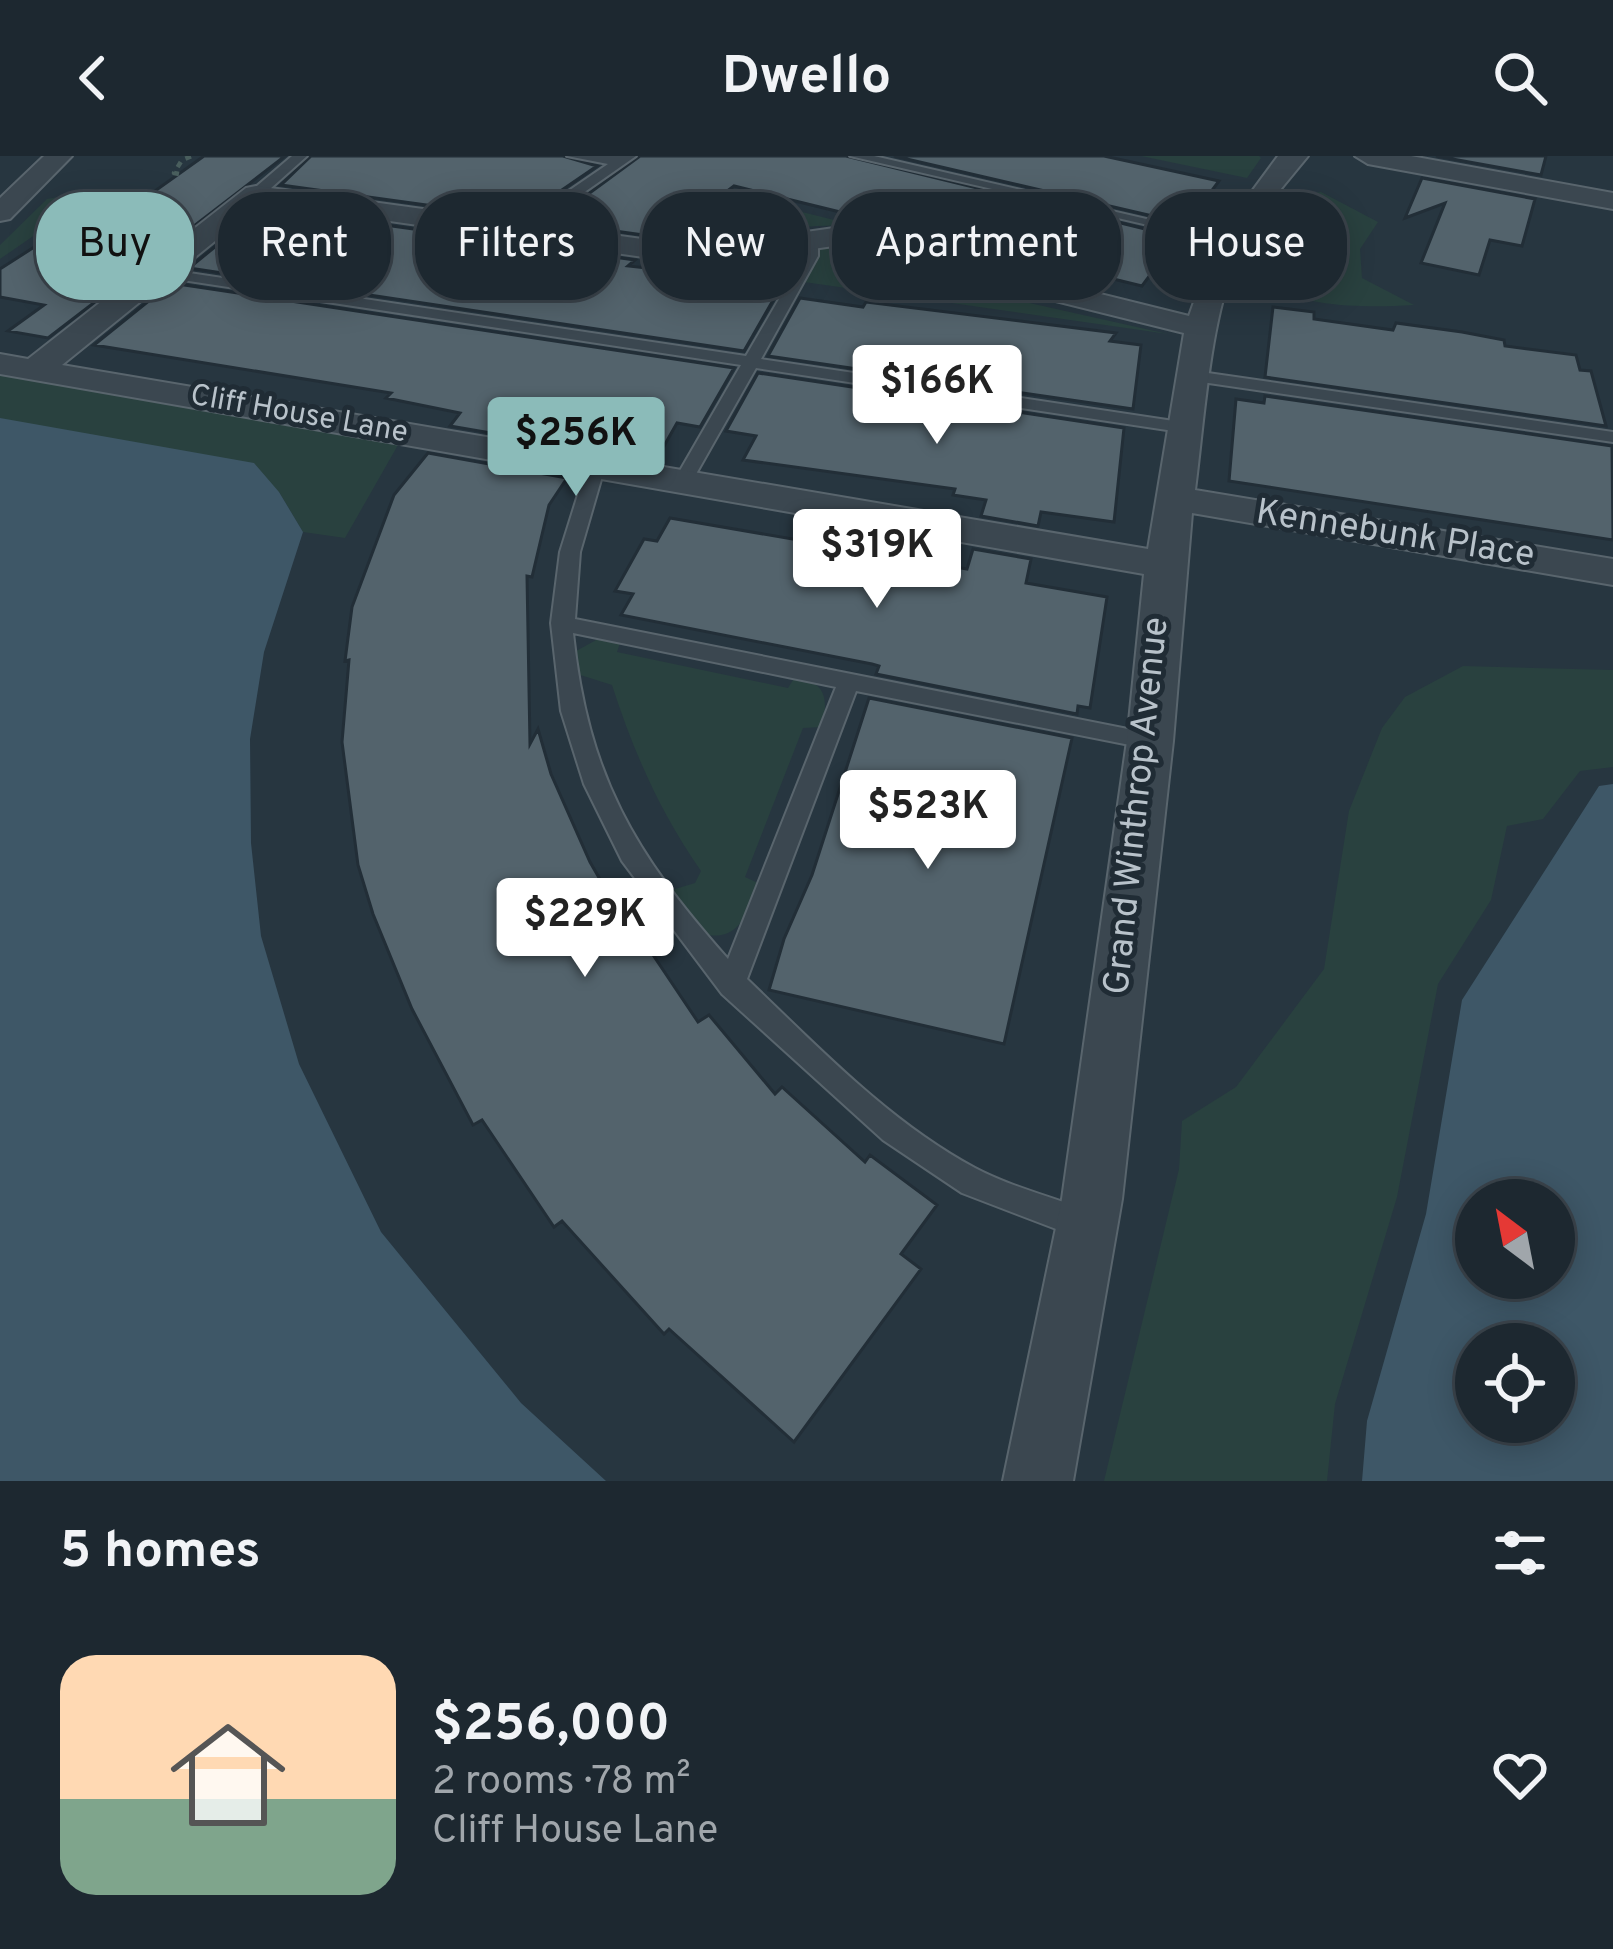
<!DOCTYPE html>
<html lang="en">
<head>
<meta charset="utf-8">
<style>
	:root { --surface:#1d2830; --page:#253038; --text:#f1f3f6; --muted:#a0a6ab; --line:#3b444c; --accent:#8bbbb9 }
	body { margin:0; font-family:Overpass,sans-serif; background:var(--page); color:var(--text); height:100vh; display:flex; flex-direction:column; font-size:45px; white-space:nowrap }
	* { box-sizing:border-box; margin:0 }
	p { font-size:39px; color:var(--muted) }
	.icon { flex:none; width:66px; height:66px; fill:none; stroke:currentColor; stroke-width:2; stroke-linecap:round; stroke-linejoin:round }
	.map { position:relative; height:1325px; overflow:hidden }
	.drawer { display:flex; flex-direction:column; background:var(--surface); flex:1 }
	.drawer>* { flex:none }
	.hud { position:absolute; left:36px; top:36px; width:1542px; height:108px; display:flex; gap:24px }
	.needle { width:78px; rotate:328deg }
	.tools { position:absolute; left:1455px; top:1023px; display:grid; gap:24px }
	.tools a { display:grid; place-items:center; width:120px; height:120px; border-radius:50%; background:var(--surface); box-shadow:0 6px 30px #0003,0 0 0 3px var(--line); font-size:60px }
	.price { position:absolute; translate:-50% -102px; padding:0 27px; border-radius:12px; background:#fff; color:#222; font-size:39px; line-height:78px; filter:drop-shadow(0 3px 6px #0008) }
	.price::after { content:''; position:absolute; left:50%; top:72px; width:36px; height:27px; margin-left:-18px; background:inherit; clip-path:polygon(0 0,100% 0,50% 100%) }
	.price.on { background:var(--accent); color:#111 }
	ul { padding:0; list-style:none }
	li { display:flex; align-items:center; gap:36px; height:300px; padding:0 60px }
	li span { display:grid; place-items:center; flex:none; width:336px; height:240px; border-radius:36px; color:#555 }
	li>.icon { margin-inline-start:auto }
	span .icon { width:144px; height:144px; fill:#fffc; stroke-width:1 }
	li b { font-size:51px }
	h2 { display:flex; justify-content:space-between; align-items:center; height:144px; padding:0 60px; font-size:51px }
	.tag { padding:0 42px; border-radius:48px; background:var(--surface); box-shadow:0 6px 30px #0003,0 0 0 3px var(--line); font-size:42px; line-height:108px }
	.tag.on { background:var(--accent); color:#111 }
	header { display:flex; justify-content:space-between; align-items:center; height:156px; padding:0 60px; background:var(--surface); font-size:54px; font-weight:700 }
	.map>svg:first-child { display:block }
	.green { fill:#29413f }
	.water { fill:#3e5767; fill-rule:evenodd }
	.building { fill:#53636c; stroke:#222e37; stroke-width:3 }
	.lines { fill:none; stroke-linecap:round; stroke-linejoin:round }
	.lane-casing { stroke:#59656d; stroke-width:4 }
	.street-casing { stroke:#59656d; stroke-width:4 }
	.path { stroke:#495e5d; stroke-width:4.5; stroke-dasharray:6 6; stroke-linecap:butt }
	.lane { fill:#3b4750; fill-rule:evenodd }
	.street { fill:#3b4750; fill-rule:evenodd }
	.labels { text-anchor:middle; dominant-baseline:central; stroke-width:10; stroke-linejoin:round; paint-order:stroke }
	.far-street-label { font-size:30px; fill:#b8c2ca; stroke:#202c35 }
	.street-label { font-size:36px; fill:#b8c2ca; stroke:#202c35 }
</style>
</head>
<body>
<header><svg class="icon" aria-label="back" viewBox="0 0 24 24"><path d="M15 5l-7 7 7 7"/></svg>Dwello<svg class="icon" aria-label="search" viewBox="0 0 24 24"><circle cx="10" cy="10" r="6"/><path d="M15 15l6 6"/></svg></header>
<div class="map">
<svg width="1613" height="1325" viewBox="0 0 1613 1325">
	<rect width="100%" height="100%" fill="#273640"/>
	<!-- green -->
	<path class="green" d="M1141,0H1259L1261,2L1247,22Z
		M1321,36L1378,66L1360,93L1362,122L1414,149C1362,152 1299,152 1254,123C1262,91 1279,64 1301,39Z
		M75,38L84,45L0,103V89L47,43Z
		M733,39L863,71C796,64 745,86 681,80Z
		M840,89L879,98L882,114L1168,178L797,125L813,92Z
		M0,219L398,289L345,382L303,376L279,336L0,262Z
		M598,483L620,487L617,496L788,532L793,524C825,522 830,544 821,571L803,572L745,721L760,728C749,754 739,787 705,778L665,736L695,727L701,715C660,656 634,597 612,529L574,517L567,500Z
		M1463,510L1613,514V611L1580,615L1543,663L1507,670L1491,744L1438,828L1397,1041L1335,1248L1327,1325H1104L1179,1013L1182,965L1236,931L1324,813L1349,655L1382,572L1405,541Z"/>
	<!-- water -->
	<path class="water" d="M0,262L254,307L279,336L303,376L264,496L250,583L251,687L261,780L299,908L381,1076L521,1247L606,1325H0Z
		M1613,628V1325H1362L1367,1265L1426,1058L1462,844L1599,630ZM1554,1044V1122H1476V1044ZM1554,1188V1266H1476V1188Z"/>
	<!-- building -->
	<path class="building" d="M204,0H285L48,182L8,175L44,149L0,141V113L120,36L148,40Z
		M311,0H563L597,10L521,62L281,29Z
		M640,0H846L1178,81L1142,130L734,30L665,82L550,66Z
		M894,0H1104L1219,25L1187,68Z
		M1436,0H1546L1541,19Z
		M1422,22L1535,43L1522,90L1490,84L1479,119L1421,107L1445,47L1405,62Z
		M263,52L635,104L628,110L701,118L698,122L758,130L755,135L776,139L744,195L189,112Z
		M171,127L734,212L700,271L677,267L664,290L595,280L586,293L450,270L460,257L386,242L391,237L94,189Z
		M800,142L863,151L866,146L1116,177L1110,185L1141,189L1133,253L768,200Z
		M1273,151L1314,156V163L1393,174L1396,167L1462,176L1504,184L1505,190L1576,199L1580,214L1591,215L1606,270L1265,221Z
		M758,217L1124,272L1114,366L1041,356L1038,370L981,360L986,344L953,339L955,333L743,304L756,280L726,275Z
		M1265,240L1612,290L1613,384L1229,325L1236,243L1264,247Z
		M428,297L567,322L549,349L532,421L527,420L530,588L538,573L551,618L590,706L639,791L645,787L698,866L709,859L775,938L782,931L865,1006L870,999L937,1049L901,1098L921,1113L794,1286L669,1173L664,1178L562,1065L554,1071L482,964L473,969L412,853L373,758L358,709L342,586L349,504L345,505L352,451L394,339Z
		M670,362L967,413L973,393L1031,403L1026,427L1107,441L1090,552L1078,550L1077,558L876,518L879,510L872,508L621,459L633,438L615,435L644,383L657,385Z
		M869,542L1072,582L1004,888L769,834L784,783L812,719Z"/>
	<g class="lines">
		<defs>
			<path id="lane" d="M292,0H307L261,41H251V35Z
				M567,0H636L526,77H516V71L608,8Z
				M850,0H874L1237,84L1230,88Z
				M811,78L818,82V100L761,203L1187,267L1196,272L1187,277L756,212L692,325L683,331L674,325L741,209L156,120L149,116L156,112L746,200L804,100V82Z
				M1194,215L1613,276V286L1188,224V216Z
				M596,305L605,310L580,396L575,463L1158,579L1161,585L1150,593L856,535L747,823C817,890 889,966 975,1012C1013,1032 1056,1042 1096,1058L1100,1069L1096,1080L1085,1084L962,1037L883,984L722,838L622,705L584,628L561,555L551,467L560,396L587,310ZM573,477L836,531L728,803C634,697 588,620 573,477Z"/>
			<path id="street" d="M44,0H72L10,63L0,65V42Z
				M1278,0H1308C1287,26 1264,51 1247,81C1210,145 1205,260 1195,334L1613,403V429L1192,357L1173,585L1122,1043L1073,1325H1003L1062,1043L1127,585L1144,418L0,218V198L28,203L246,32L256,30L700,91L834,72L1189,160L1216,84ZM262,47L700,109L834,90L1184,177L1148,393L62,209Z
				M1355,0H1411L1613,37V53L1368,8Z"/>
		</defs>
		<!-- lane casing -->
		<use href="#lane" class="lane-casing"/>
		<!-- street casing -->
		<use href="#street" class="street-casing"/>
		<!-- path -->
		<path class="path" d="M179,18L174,17L182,4L192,0"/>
		<!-- lane -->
		<use href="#lane" class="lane"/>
		<!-- street -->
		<use href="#street" class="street"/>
	</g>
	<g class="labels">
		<!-- far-street labels -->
		<g class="far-street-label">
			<text transform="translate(299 259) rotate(10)">Cliff House Lane</text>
		</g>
		<!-- street labels -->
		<g class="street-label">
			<text transform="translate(1395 379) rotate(9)">Kennebunk Place</text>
			<text transform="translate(1138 650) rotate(-84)">Grand Winthrop Avenue</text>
		</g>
	</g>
</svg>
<div class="tools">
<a><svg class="needle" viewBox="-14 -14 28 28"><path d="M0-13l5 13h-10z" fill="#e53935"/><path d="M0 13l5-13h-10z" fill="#a0a6ab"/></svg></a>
<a><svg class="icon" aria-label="locate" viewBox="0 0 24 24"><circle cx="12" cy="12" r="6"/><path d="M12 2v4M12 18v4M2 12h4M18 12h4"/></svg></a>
</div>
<b class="price" style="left:937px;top:291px">$166K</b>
<b class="price on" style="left:576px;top:343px">$256K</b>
<b class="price" style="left:877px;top:455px">$319K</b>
<b class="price" style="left:928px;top:716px">$523K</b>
<b class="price" style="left:585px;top:824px">$229K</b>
<div class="hud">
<a class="tag on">Buy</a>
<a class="tag">Rent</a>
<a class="tag">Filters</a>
<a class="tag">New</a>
<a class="tag">Apartment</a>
<a class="tag">House</a>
</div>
</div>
<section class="drawer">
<h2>5 homes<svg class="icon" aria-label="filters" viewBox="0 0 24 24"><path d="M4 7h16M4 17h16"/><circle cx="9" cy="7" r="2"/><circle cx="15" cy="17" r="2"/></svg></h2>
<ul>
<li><span style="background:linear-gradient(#ffd9b3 60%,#7fa58c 0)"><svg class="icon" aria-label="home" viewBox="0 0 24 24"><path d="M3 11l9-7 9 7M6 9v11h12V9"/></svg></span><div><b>$256,000</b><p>2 rooms · 78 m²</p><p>Cliff House Lane</p></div><svg class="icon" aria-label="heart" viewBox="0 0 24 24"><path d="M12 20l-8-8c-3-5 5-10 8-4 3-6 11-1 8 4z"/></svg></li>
</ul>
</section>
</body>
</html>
